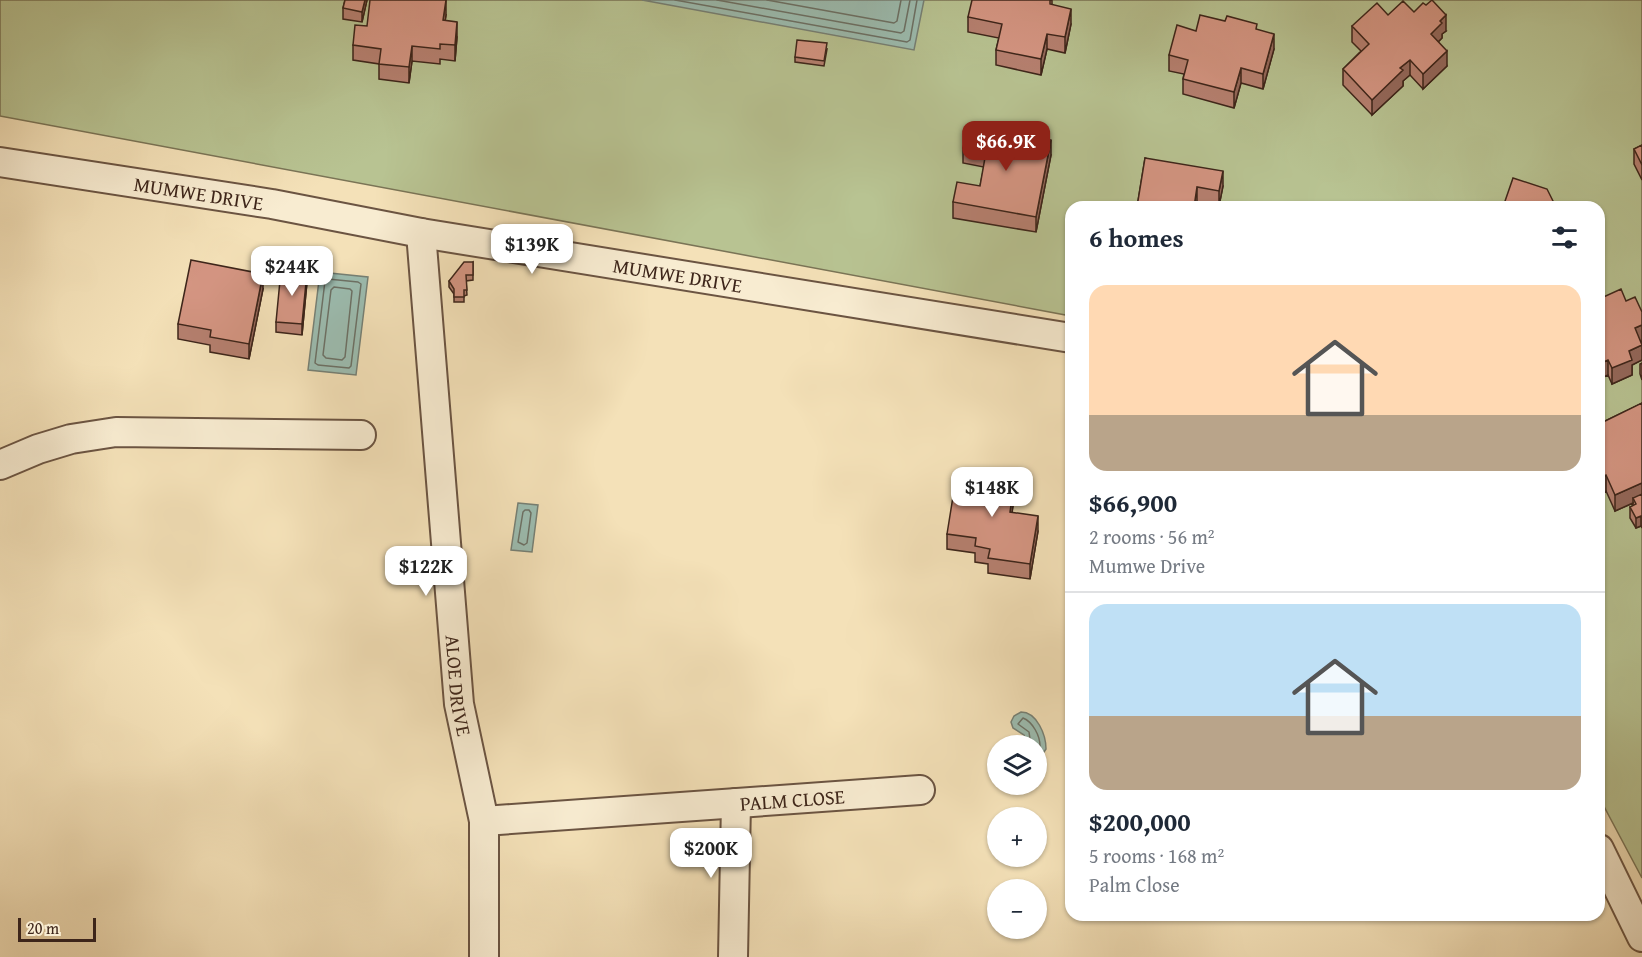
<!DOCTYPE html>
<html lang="en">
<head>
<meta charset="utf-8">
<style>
	:root { --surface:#fff; --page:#f6f6f7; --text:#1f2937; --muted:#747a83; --line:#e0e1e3; --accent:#8f2418 }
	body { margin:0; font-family:"Gentium Book Plus",serif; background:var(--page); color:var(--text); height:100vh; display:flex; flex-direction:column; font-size:22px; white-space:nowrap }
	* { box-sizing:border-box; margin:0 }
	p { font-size:20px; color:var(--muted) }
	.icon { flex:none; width:33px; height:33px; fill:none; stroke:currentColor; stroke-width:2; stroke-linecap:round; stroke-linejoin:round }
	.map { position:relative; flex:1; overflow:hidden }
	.sheet { position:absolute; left:1065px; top:201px; width:540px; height:720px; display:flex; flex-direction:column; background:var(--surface); border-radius:18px; box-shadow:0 2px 4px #0004 }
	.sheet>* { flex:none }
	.controls { position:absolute; left:987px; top:735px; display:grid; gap:12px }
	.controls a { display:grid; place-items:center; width:60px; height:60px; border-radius:50%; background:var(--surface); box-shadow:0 2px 4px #0004; font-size:30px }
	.scale { position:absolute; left:18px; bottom:15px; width:78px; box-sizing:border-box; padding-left:6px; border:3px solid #3d251a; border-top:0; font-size:16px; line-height:21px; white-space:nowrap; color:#3d251a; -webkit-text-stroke:4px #f8ecd1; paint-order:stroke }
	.price { position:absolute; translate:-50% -51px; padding:0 14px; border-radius:12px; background:#fff; color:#222; font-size:20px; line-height:39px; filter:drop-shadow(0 2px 3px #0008) }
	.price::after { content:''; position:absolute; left:50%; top:36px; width:18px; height:14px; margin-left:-9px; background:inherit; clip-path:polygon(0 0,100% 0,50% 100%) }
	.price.current { background:var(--accent); color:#fff }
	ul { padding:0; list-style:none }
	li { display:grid; align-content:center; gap:12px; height:318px; padding:0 24px }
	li+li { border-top:2px solid var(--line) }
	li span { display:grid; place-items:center; height:186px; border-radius:18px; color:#555 }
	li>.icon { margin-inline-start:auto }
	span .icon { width:108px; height:108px; fill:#fffc; stroke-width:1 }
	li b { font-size:26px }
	h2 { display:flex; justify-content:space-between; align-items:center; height:72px; padding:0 24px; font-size:26px }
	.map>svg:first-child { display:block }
	.green { fill:#b8c392; stroke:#7a7456; stroke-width:1.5 }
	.water { fill:#9cbdb1; stroke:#768075; stroke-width:1.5 }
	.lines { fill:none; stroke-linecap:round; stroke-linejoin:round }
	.shore { stroke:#6c7166; stroke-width:1.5 }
	.minor-casing { stroke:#6b5442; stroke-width:32 }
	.minor { stroke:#f8ecd1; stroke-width:28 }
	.wall { fill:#b68070; stroke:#3d251a; stroke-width:1.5 }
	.shaded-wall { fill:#94685b; stroke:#3d251a; stroke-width:1.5 }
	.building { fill:#d49582; stroke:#3d251a; stroke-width:1.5 }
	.labels { text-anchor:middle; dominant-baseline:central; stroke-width:5; stroke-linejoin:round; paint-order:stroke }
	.street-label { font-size:20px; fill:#3d251a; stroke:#f8ecd1 }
</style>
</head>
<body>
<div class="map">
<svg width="1642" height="957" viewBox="0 0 1642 957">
	<rect width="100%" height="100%" fill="#f4e1b8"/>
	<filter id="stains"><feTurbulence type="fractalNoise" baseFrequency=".00333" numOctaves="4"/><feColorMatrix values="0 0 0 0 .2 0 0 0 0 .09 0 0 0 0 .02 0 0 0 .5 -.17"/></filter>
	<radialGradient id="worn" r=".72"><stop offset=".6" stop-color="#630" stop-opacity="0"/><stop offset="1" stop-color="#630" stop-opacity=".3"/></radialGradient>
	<!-- green -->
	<path class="green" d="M0,0H1642V878L1599,797V207H1071V316L0,116Z"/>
	<!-- water -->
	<path class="water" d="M642,0H924L914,50Z
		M320,272L368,277L356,375L308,370Z
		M518,503L538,505L532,552L511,550Z
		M1021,712C1037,712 1046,735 1046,749L1044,752L1037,754L1036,746L1026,745L1024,735L1013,728L1011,722L1014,716Z"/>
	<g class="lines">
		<!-- shore -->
		<path class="shore" d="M675,0L907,42L910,40L917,0
			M717,0L901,33L904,31L910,0
			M767,0L894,23L897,21L901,0
			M328,279L358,282L361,284L351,366L349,368L318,365L315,363L325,281Z
			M334,287L350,289L352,291L345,357L342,360L326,358L323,355L331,290Z
			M525,510H529L531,513L527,543L524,545L518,542L523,512Z
			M1031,746L1029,732L1018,724L1023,718C1033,722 1040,736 1040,746L1036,748"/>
		<defs>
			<g id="minor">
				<path id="s1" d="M0,162L272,204L421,233L1071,338"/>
				<path id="s2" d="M421,233L459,704L484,821V957"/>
				<path d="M0,465L38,449L71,439L116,432L361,435"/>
				<path id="s3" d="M484,821L920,790"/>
				<path d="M1599,849L1642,937"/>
				<path d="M733,957L736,803"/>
			</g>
		</defs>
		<!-- minor casing -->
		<use href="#minor" class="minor-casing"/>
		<!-- minor -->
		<use href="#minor" class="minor"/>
	</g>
	<!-- wall -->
	<path class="wall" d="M345,0H367L362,22L343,19V8Z
		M1052,0V4L1071,24L1065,53L1047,49L1041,75L996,65V50L999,38L968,32V17Z
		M446,15L445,21L457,37L455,61L440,59V64L412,61L409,83L379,79V64L353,60V45L367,26Z
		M1388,15L1446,31L1442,34V38L1438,42L1447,66L1423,89L1410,75L1403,81V86L1372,115L1343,85V69L1361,51L1352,42V26Z
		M1257,30L1274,49L1263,89L1241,83L1234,108L1183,94V79L1184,74L1169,71V55L1196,31Z
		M827,49L824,66L795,62V57Z
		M1642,145V180L1634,164V149Z
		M963,148L1051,155L1036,232L953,218V202L980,186L984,167L963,163Z
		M1145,158L1223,186L1219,206L1197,203V207H1137Z
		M473,262V280L466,281L467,295L464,296V302H454V294L449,287V281Z
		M307,282L302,335L276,332V322Z
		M263,289L249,359L210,352V345L178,339V324Z
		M1626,301L1642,312V341H1641L1642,344V360L1632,365V375L1612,384L1608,375L1599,379Z
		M1642,363V380L1640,374V364Z
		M1642,403V528L1641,526L1636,528L1630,518V507L1633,506V503L1615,511L1606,491L1599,494V424Z
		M1015,492L1012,512L1038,531L1030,579L988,573V564L975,562V553L947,549V534Z"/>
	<!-- shaded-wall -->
	<path class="shaded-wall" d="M365,0H367L362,22V12Z
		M446,0V15L443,36V20Z
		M1071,9V24L1065,53V37Z
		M1446,15V31L1442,34V38L1431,49V34L1440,21Z
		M457,22V37L455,61V45Z
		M1047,34V49L1041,75V59Z
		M1274,34V49L1263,89V74Z
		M412,46V61L409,83V67Z
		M1447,51V66L1423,89V74Z
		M1410,60V75L1403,81V86L1372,115V100L1400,68Z
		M1241,68V83L1234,108V92Z
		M1051,140V155L1036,232V217Z
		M1223,171V186L1219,206V191Z
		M1197,187V207H1194Z
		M307,272V282L302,335V324Z
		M263,274V289L249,359V344Z
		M1642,325V341L1635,343V328Z
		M1642,345V360L1632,365V375L1612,384V368L1629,351Z
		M1608,360V375L1599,379V364Z
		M1606,475V491L1599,494V479Z
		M1015,477V492L1010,527V512Z
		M1642,483V498H1633V503L1615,511V495Z
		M1038,516V531L1030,579V564Z
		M1641,516V526L1636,528V518Z"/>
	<!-- building -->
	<path class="building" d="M345,0H365L362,12L343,8Z
		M370,0H446L443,20L457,22L455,45L440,44V49L412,46L409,67L379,64L381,49L353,45L355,25L367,26Z
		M972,0H1050V4L1071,9L1065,37L1047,34L1041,59L996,50L1002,24L968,17Z
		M1432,0L1446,15L1440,21L1442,23L1431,34L1447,51L1423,74L1410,60L1400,68L1403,70L1372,100L1343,69L1369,44L1352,26L1377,3L1388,15L1403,1L1414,12L1423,3L1426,5Z
		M1200,15L1225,21L1227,16L1257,24L1256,29L1274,34L1263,74L1241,68L1234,92L1183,79L1188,60L1169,55L1177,25L1196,31Z
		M797,40L827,43L824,61L795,57Z
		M968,125L1051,140L1036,217L953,202L957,182L980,186L986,152L963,148Z
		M1642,145V165L1634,149Z
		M1145,158L1223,171L1219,191L1197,187L1194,207H1137Z
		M1513,178L1547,189L1556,207H1503Z
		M191,260L263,274L249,344L210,337L211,330L178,324Z
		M464,262H473V275H466L467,290H464V297H454V289L449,281Z
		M281,270L307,272L302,324L276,322Z
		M1621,289L1626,301L1635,297L1642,312V325L1635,328L1642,345L1629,351L1632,360L1612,368L1608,360L1599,364V299Z
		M1642,403V483L1615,495L1606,475L1599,479V460L1602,459L1599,453V424Z
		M987,473L1015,477L1010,512L1038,516L1030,564L988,558L990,549L975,546L976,538L947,534L956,478L985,482Z
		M1642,494V518L1641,516L1636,518L1630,507L1636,504L1633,498Z"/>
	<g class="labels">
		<!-- street labels -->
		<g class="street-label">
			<text stroke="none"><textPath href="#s1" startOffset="201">MUMWE DRIVE</textPath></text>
			<text stroke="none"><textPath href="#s1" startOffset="687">MUMWE DRIVE</textPath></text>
			<text stroke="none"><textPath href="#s2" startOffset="454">ALOE DRIVE</textPath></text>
			<text stroke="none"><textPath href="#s3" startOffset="309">PALM CLOSE</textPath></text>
		</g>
	</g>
	<rect width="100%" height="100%" filter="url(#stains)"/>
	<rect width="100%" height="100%" fill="url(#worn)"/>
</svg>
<div class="controls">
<a><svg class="icon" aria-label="layers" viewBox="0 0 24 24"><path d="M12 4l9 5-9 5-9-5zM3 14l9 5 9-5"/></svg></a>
<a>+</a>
<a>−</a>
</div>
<div class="scale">20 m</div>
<b class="price current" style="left:1006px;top:172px">$66.9K</b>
<b class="price" style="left:532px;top:275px">$139K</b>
<b class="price" style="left:292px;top:297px">$244K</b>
<b class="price" style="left:992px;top:518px">$148K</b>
<b class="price" style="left:426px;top:597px">$122K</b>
<b class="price" style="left:711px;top:879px">$200K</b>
<section class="sheet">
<h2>6 homes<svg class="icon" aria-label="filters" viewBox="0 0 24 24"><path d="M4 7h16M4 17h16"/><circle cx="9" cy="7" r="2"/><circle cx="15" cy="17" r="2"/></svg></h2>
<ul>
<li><span style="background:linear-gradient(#ffd9b3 70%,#b9a48a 0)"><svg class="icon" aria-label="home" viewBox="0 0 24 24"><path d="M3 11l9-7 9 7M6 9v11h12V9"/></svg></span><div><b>$66,900</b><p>2 rooms · 56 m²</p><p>Mumwe Drive</p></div></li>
<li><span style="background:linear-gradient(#bfe0f5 60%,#b9a48a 0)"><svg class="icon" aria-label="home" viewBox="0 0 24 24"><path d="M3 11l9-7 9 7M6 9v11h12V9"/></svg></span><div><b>$200,000</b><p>5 rooms · 168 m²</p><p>Palm Close</p></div></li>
</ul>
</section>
</div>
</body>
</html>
